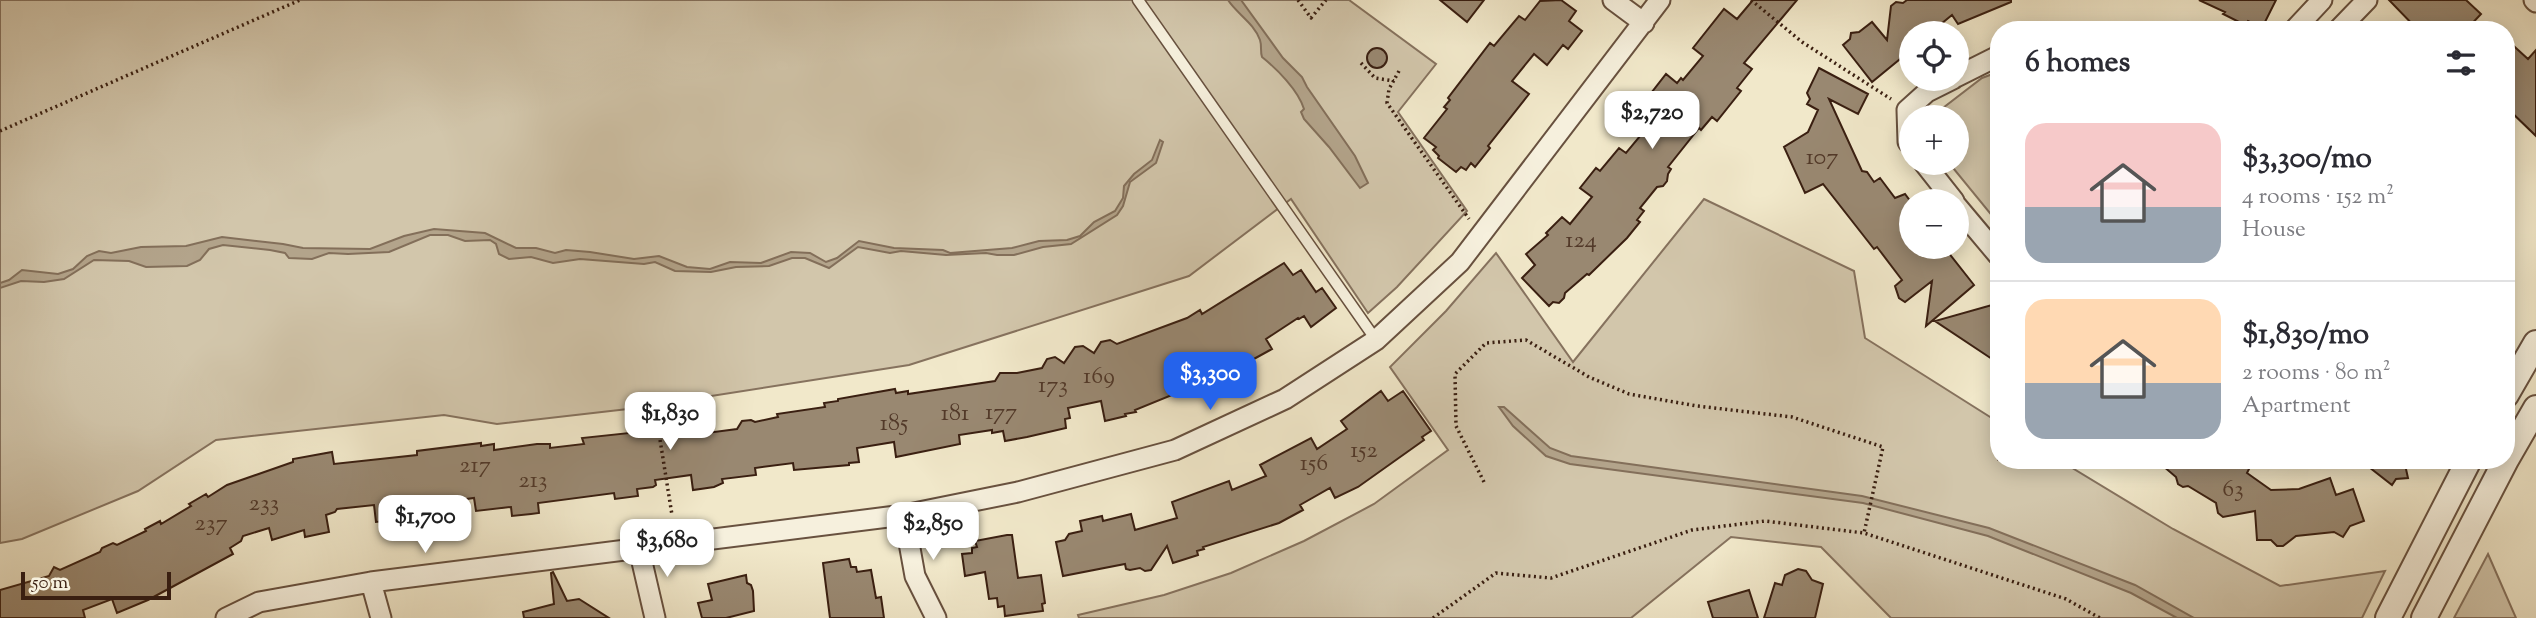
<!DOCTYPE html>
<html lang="en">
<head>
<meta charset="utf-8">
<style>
	:root { --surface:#fff; --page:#f7f7f7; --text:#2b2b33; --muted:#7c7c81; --line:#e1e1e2; --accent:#2563eb }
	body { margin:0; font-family:"Sorts Mill Goudy",serif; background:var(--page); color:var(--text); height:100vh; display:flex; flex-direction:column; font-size:26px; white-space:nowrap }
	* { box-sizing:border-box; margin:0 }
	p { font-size:23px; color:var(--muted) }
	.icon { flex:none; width:38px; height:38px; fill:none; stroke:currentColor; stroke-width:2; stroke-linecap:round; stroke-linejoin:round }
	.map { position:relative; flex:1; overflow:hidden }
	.side { position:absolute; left:1990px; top:21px; width:525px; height:448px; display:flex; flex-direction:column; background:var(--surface); border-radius:28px; box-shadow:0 4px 18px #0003 }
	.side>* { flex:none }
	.fabs { position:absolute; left:1899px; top:21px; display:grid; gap:14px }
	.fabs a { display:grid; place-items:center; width:70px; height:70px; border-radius:50%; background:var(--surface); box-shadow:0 4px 18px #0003; font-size:35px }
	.scale { position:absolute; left:21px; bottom:18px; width:150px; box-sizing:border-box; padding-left:7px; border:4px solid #3a1f11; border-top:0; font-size:19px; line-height:24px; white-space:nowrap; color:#3a1f11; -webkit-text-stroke:5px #f6f0dd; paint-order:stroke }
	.price { position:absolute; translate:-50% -60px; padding:0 16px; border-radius:14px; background:#fff; color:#222; font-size:23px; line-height:46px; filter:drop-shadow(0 2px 4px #0008) }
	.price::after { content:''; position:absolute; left:50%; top:42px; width:21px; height:16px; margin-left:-10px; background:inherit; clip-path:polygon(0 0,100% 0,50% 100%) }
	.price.active { background:var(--accent); color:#fff }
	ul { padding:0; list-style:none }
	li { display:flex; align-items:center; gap:21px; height:175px; padding:0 35px }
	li+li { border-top:2px solid var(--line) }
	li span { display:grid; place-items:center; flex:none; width:196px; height:140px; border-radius:21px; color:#555 }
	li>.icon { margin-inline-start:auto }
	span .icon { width:84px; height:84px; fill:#fffc; stroke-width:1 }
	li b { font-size:30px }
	h2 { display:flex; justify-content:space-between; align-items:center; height:84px; padding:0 35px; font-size:30px }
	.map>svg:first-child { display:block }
	.green { fill:#d2c6ab; stroke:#86725e; stroke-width:2 }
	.water { fill:#b3a48b; stroke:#836f5a; stroke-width:2 }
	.building { fill:#998871; stroke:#3a1f11; stroke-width:2 }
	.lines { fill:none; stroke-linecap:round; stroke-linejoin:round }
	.service-casing { stroke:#68513f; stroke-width:13 }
	.minor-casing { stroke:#68513f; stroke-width:23 }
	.tertiary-casing { stroke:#68513f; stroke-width:28 }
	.path { stroke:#3a1f11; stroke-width:3.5; stroke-dasharray:2 3.5; stroke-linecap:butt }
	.service { stroke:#f6f0dd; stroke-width:10 }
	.minor { stroke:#f6f0dd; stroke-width:19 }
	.tertiary { stroke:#f6f0dd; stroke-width:24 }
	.labels { text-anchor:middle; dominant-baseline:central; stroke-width:6; stroke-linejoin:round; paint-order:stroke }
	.number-label { font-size:24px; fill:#523929 }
</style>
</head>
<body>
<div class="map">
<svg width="2536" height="618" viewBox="0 0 2536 618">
	<rect width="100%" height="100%" fill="#f1e8ca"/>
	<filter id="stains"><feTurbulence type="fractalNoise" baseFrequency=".00286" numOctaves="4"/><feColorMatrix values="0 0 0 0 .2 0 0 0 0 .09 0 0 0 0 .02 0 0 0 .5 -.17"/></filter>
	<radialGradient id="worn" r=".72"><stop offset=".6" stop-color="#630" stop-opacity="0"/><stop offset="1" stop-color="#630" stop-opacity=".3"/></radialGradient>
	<!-- green -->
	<path class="green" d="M0,0H1349L1436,64L1398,112L1467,211L1397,287L1368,313L1291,199L1189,276L909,365L628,409L497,424L444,415L216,440L138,491L22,539L0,543Z
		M1998,72V223L1949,163H1956V117H1933L1939,111L1982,78Z
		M1704,199L1854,271L1865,338L1998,422V460H2059L2173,529L2280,586L2385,571L2362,618H1891L1821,547L1731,537L1631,618H1079L1078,615L1164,595L1231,573L1304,541L1374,504L1448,450L1390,367L1446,311L1496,253L1573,362Z
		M2488,554L2516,618H2454Z"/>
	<!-- water -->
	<path class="water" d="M1228,0H1241L1283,58L1302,77L1307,87L1355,156L1368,183L1360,188L1329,147L1304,119L1301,112L1304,109C1298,90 1277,69 1262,57C1260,51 1262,46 1260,40C1254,23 1237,14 1228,0Z
		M1160,140L1163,142L1156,163L1130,182L1123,206L1117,215L1071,244L1043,247L1014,255H997L986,253L946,255L901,251L890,253L858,247L829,268L805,258H792L769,266L736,267L711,272L675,271L655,262L644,264L580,259L553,263L531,257L509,259L499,254L496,244L490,240L465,241L448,235H430L389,252L348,254L329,253L312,259L289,258L285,253L270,250L223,245L209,249L200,260L187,266L146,267L129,261L94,260L64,279L44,282L21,281L0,288V283L9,280L22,270L58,274L73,269L87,256L99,251L111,253L141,247L186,246L222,237L283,244L303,248L370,249L404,236L434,229L485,233L516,248H536L555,253L566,250L590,252L634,259L659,256L687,267L710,269L730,262L761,263L791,252L810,253L826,262L837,258L859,241L894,248L943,250L950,253L1012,248L1039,241L1067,240L1080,236L1094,222L1115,211L1123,198L1124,186L1134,174L1152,160Z
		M1499,407H1504L1550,448L1571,456L1862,496L1989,528L2135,585L2194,618H2177L2131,593L1988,536L1863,503L1570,464L1546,456L1513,426Z"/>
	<!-- building -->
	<path class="building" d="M1440,0H1484L1467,22Z
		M1561,0L1576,11L1569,21L1582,31L1568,49L1563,45L1547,65L1534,54L1512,81L1529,94L1488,146L1490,148L1475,167L1471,163L1466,170L1461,167L1456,172L1438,158L1439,156L1433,150L1436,147L1424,138L1447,109L1444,107L1450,100L1448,98L1490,43L1494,46L1519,16L1525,20L1540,1Z
		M1753,0H1797L1744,63L1752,69L1737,88L1741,91L1717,121L1712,117L1701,130L1699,128L1668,167L1671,169L1668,174L1667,181L1663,186L1657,187L1640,208L1644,211L1637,220L1640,222L1627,238L1589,275L1587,274L1565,293L1564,298L1559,303L1553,302L1549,306L1522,278L1535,265L1526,254L1548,235L1546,233L1562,217L1570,224L1592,197L1580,188L1596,168L1600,171L1619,148L1626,153L1646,129L1634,120L1654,94L1652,92L1666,74L1677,83L1681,78L1683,80L1703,56L1693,48L1724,9L1737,19Z
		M1907,0H2011V2L1958,24L1952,15L1930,33H1911V50L1872,82L1843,45L1850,39L1851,33L1859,32L1872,22L1887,40L1891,6L1896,2L1903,3Z
		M2199,0H2276L2262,28L2248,21L2245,25L2223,14L2225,12Z
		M2389,0H2466L2481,14L2466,30H2418Z
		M2506,39L2528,59L2536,50V136L2506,107Z
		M1367 58a10 10 0 1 1 20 0a10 10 0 1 1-20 0Z
		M1819,68L1868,94L1858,114L1829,99L1862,171L1867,172L1874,182L1880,178L1895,198L1905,194L1911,202V214L1902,221L1911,235V247H1944L1974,285L1926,326L1932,281L1905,302L1899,298L1895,286L1902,280L1877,247L1874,249L1823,184L1805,193L1784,147L1808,132L1818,110L1807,104L1810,99L1807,93Z
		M1284,263L1293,275L1301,270L1316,292L1322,288L1336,308L1311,327L1304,316L1299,319L1298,318L1266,339L1272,349L1252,360L1251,358L1220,373L1214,360L1167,382L1172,395L1135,410L1136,412L1125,414L1126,416L1105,421L1101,401L1068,408L1070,418L1065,419L1066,428L1027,437L1005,441L1003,431L992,433V430L959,435L960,444L896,457L894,442L857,448L859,462L849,463V465L794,470L793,463L755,468L756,475L722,479L723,483L714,487L693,490L691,475L655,480L656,485L653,487L637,489L638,496L615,499L614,493L538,503L539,513L531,514L512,516L511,507L476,511L474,498L431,504L432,516L376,522L374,505L337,509L335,512L326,515L329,532L305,537L304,530L272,540L269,528L243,536L241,541L230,548L233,554L148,600L117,613L112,599L83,610L85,618H0V590L49,576L54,567L60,570L100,552L102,548L113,543L117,545L146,531L145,529L160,521L161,524L191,506L189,504L206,494L208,497L227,485L293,462V459L332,452L334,464L417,455V451L481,443V446L494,444V450L537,444H550V448L584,444L582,438L677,428L676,424L692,421L693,424L705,422L707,433L737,429L742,421L751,420L755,422L778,417L777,414L825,407L824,403L838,401V399L895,389L896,393L908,391V394L995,381L1000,373H1017L1042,368L1047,359L1055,357L1064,363L1075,347L1083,346L1094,353L1101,342L1110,340L1117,344L1187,318L1200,310L1202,314Z
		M1992,305L1994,312L1998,315V363L1935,321Z
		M1381,391L1388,401L1403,391L1431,431L1422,437L1424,440L1358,487L1335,498L1330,488L1300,505L1303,510L1279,523L1203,547L1204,549L1197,551L1198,555L1173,563L1167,546L1151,570L1145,571L1140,568L1130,570L1126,569L1125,564L1063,576L1056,542L1065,540L1069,534L1082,531L1080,521L1102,516L1103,521L1131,514L1135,530L1177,518L1172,502L1229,481L1232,490L1266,476L1260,465L1311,438L1317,449L1347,429L1341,421Z
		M2156,460H2238L2250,467L2247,473L2271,490L2299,489L2330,478L2336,495L2353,489L2364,521L2350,526L2343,537L2334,532L2296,536L2283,546H2277L2271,540H2257L2255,511L2223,517L2218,513L2216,503L2188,486L2183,487L2178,484L2176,477Z
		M2360,460H2404L2408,478L2396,479L2392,485Z
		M1007,535H1012L1018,578L1041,575L1045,603L1042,604L1043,611L1005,616L1004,606L998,607L997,598L989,599L985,572L965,576L962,554L972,553V548L977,547L975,541Z
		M849,559L851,567H856L857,572L871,570L876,598L881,597L884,618H830L823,563Z
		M1798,569L1806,571L1812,580L1823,584L1815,618H1764L1775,583L1782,585L1785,575Z
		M553,572L567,601L579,599L609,618H524L523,612L554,604L551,573Z
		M746,575L747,583L751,585L753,591L754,611L726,618H702L698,603L712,600L708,584Z
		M1749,590L1758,618H1713L1708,602Z"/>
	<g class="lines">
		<defs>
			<path id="service" d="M1138,0L1376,340"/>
			<path id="minor" d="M1613,0L1644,23
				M2534,0L2536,2
				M2294,30L2322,0
				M2338,30L2367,0
				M1956,77L1998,56
				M1911,145L1908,142L1907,110L1927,92L1953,79
				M1924,163L1954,201
				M1956,205L1998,255
				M904,515L915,576L936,618
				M639,549L655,618
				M371,582L381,618
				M226,618L259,602L371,582L904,515L1018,492L1175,450L1285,399L1376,340L1460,262L1660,0"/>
			<path id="tertiary" d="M2506,395L2536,343
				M2506,460L2536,408
				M2388,618L2469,460
				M2424,618L2506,460"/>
		</defs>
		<!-- service casing -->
		<use href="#service" class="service-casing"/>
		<!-- minor casing -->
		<use href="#minor" class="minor-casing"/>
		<!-- tertiary casing -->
		<use href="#tertiary" class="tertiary-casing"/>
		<!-- path -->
		<path class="path" d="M1298,0L1311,18L1326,0
			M1751,0L1802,42L1891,99
			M1361,63L1375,78L1394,81
			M1399,71L1389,89L1387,103L1469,219
			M0,131L300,0
			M654,402L672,515
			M1484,482L1456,426L1455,374L1486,343L1526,340L1589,377L1629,394L1697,406L1792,417L1883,447L1864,533
			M1433,618L1496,573L1551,578L1692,530L1765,521L1864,533L2066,599L2100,618"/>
		<!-- service -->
		<use href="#service" class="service"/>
		<!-- minor -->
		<use href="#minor" class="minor"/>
		<!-- tertiary -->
		<use href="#tertiary" class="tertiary"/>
	</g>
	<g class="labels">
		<!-- number labels -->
		<g class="number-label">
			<text x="1822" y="158">107</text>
			<text x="1581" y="241">124</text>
			<text x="1099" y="377">169</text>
			<text x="1053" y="386">173</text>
			<text x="1001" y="413">177</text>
			<text x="955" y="414">181</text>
			<text x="894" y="424">185</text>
			<text x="1364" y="451">152</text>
			<text x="1314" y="464">156</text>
			<text x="475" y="466">217</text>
			<text x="533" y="481">213</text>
			<text x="2233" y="490">63</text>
			<text x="264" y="504">233</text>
			<text x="211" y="524">237</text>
		</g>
	</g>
	<rect width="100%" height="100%" filter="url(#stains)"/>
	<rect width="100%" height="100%" fill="url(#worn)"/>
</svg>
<div class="fabs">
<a><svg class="icon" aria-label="locate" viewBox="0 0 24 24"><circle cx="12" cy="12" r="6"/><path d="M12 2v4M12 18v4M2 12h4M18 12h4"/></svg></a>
<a>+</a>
<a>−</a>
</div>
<div class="scale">50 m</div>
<b class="price" style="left:1652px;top:151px">$2,720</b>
<b class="price active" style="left:1210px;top:412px">$3,300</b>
<b class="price" style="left:670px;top:452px">$1,830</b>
<b class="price" style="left:425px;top:555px">$1,700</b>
<b class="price" style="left:933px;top:562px">$2,850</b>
<b class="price" style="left:667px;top:579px">$3,680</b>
<section class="side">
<h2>6 homes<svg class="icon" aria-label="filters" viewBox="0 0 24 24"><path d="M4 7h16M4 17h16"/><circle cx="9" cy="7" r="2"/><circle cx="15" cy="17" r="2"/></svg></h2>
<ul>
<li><span style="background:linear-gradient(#f6c9c9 60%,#9aa5b1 0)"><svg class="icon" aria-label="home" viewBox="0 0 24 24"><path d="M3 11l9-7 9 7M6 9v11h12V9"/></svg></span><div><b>$3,300/mo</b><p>4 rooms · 152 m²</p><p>House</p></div></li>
<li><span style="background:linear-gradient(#ffd9b3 60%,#9aa5b1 0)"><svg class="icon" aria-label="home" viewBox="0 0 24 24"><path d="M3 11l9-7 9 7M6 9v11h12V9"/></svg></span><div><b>$1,830/mo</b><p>2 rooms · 80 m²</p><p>Apartment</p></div></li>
</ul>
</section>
</div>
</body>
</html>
